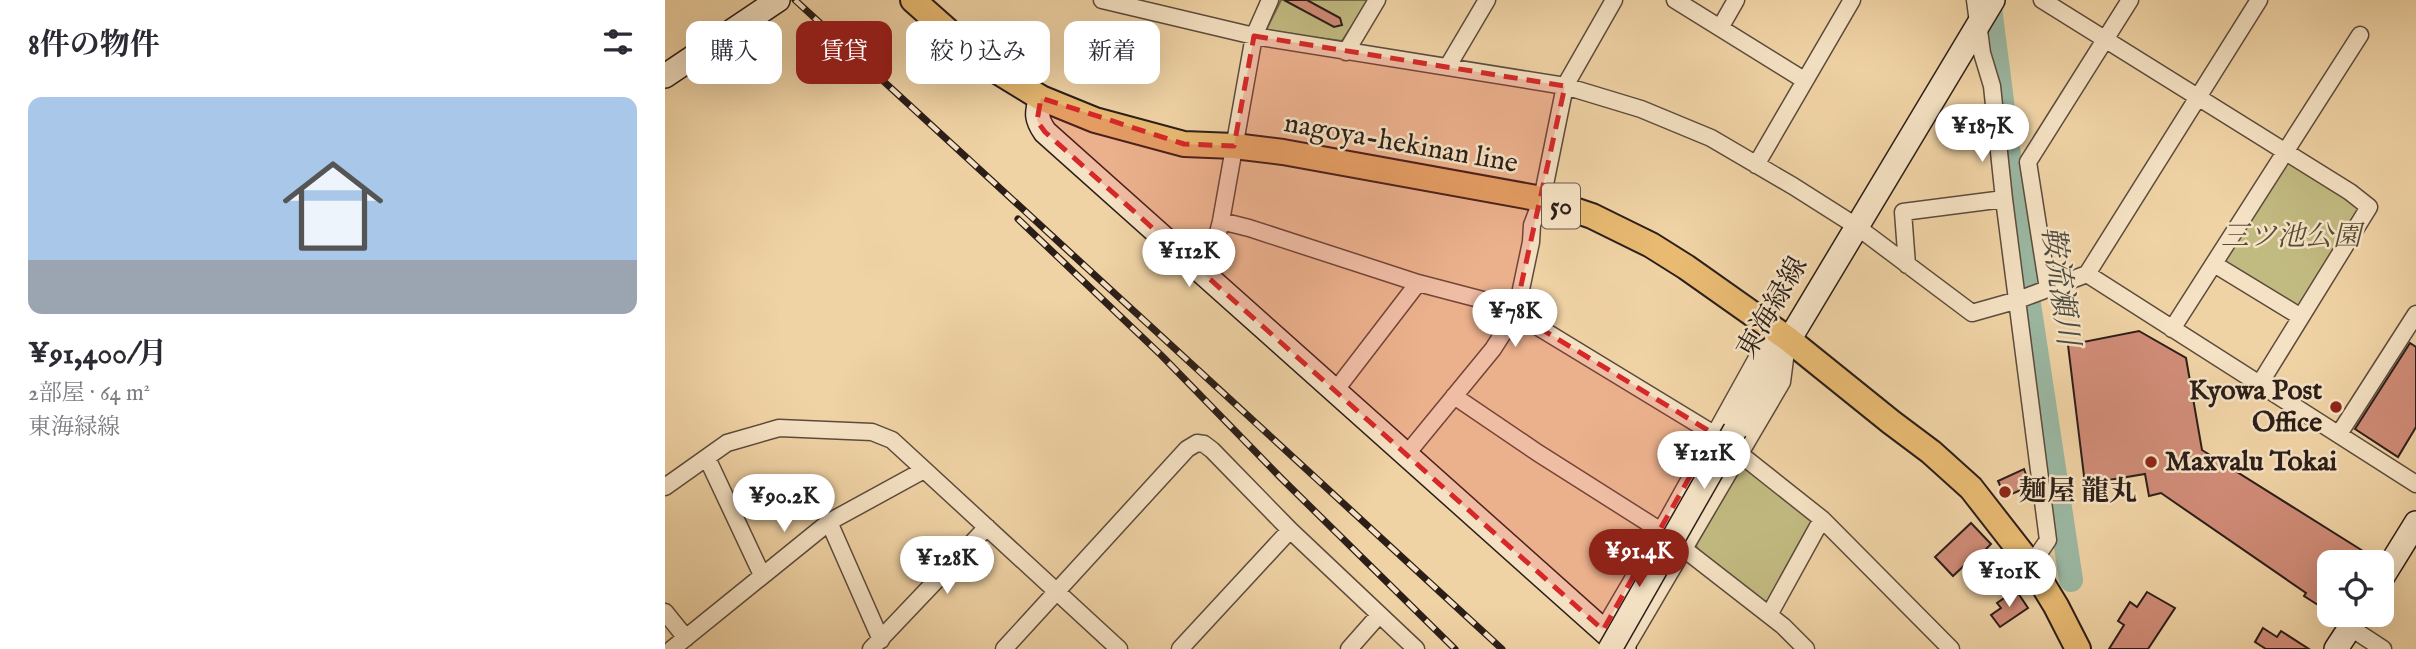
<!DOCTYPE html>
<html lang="ja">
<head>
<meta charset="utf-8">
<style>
	:root { --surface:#fff; --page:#f2f2f3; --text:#2b2b33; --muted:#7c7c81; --accent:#8f2418 }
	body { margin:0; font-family:"IM FELL English","Noto Serif JP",serif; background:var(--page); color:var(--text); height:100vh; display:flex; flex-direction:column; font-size:26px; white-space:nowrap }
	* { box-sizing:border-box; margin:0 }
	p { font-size:23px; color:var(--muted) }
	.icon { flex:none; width:38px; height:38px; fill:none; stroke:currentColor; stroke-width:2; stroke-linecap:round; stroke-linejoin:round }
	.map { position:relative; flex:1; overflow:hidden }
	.side { display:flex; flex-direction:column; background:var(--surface); width:665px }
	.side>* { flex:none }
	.guide { position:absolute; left:21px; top:21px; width:665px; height:63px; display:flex; gap:14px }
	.buttons { position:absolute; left:1652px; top:550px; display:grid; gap:14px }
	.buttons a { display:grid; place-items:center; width:77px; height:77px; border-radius:14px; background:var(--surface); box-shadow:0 7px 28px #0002; font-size:35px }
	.price { position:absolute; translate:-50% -60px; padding:0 16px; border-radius:24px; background:#fff; color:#222; font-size:23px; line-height:46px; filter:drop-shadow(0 2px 4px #0008) }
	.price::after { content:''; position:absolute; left:50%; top:42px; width:21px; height:16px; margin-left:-10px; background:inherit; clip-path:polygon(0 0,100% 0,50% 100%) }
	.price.selected { background:var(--accent); color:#fff }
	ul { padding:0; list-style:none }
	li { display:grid; align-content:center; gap:14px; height:371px; padding:0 28px }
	li span { display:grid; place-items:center; height:217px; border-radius:14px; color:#555 }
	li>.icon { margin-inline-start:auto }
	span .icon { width:126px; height:126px; fill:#fffc; stroke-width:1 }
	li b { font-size:30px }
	h2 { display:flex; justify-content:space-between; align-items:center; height:84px; padding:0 28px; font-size:30px }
	.tag { padding:0 24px; border-radius:14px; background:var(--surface); box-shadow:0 7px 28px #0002; font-size:24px; line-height:63px }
	.tag.selected { background:var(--accent); color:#fff }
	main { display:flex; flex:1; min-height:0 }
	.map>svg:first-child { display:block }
	.green { fill:#c1ba81; stroke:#766c4d; stroke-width:2 }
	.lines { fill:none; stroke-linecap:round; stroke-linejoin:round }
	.river { stroke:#9bb8a3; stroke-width:24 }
	.building { fill:#d18c78; stroke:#2b1e19; stroke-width:2 }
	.street-casing { stroke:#5c4b3c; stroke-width:19 }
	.secondary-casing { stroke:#2b1e19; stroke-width:26 }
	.primary-casing { stroke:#2b1e19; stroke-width:28 }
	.street { stroke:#f5e2c4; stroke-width:16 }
	.secondary { stroke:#f5e2c4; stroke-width:23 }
	.primary { stroke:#e8ba72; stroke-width:24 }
	.rail-casing { stroke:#2b1e19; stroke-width:7 }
	.rail { stroke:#f5e2c4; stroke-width:4.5; stroke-dasharray:13; stroke-linecap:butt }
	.secondary-bridge-casing { stroke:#2b1e19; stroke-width:26; stroke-linecap:butt }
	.secondary-bridge { stroke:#f5e2c4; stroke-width:23 }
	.marked { fill:#d62828; fill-opacity:0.2; stroke:#d62828; stroke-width:5; stroke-dasharray:14 9; stroke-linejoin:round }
	.poi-dot { fill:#8f2418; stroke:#f5e2c4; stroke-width:2.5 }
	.labels { text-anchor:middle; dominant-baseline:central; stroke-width:5; stroke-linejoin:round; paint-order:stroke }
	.shield { fill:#f5e2c4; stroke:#68594c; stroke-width:2 }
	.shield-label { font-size:26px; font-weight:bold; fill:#2b1e19 }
	.street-label { font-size:28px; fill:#2b1e19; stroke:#f5e2c4 }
	.park-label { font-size:28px; font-style:italic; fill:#584d38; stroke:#f5e2c4 }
	.poi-label { font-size:28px; font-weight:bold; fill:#2b1e19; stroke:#f5e2c4; text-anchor:start }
	.water-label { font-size:30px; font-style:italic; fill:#4d4c42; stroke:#f5e2c4 }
</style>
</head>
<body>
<main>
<section class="side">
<h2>8件の物件<svg class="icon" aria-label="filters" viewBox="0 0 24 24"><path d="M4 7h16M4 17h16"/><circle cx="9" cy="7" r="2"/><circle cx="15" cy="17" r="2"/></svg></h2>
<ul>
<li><span style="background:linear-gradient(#a9c7e8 75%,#9aa5b1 0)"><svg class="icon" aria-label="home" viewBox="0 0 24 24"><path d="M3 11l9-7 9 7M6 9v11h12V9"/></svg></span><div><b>¥91,400/月</b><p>2部屋 · 64 m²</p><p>東海緑線</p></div></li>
</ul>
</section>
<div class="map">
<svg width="1751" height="649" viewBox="0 0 1751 649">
	<rect width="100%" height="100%" fill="#f0d3a5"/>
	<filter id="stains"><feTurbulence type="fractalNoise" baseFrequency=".00286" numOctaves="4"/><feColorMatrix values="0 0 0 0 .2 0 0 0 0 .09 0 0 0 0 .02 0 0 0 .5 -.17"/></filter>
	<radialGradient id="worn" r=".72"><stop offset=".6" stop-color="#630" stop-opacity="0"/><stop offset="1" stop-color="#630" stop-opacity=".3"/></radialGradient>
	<!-- green -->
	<path class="green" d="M616,0H704L677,41L605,32L602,28Z
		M1625,163L1692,205L1695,214L1635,308L1557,260L1619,165Z
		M1083,466L1145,518L1148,524L1106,601H1097L1033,551L1031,545L1075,469Z"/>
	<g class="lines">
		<!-- river -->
		<path class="river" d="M1324,0L1359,271L1406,580"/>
	</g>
	<!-- building -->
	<path class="building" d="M619,0H642L675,18L677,25L669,27Z
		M1474,331L1521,358L1537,450L1698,551L1692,562H1664V612L1639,596L1641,593L1496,493L1484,496L1480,474L1420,484L1403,345Z
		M1745,343L1751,347V427L1733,457L1690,429Z
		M1359,469L1365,486L1340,497L1333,481Z
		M1306,523L1326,544L1321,549L1324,553L1308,567L1304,561L1288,576L1270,557Z
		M1351,590L1363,608L1335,627L1326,615L1336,608L1332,603Z
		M1482,592L1510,608L1483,649H1444L1459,625L1453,621L1465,602L1472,607Z
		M1598,628L1612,637L1616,631L1644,649H1601L1590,642Z"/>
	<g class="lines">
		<defs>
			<path id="street" d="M437,0L589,36L900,86L976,109L1046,138L1128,186L1191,226L1307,313L1353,300L1422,274L1594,0
				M1010,0L1139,80
				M1310,0L1317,53L1327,86L1339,199L1383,540L1366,565
				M1377,0L1685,192L1704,207L1594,385
				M1055,28L1071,0
				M681,52L712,0
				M783,66L822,0
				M1091,165L1187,0
				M556,221L584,228L753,283L837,305L1049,434
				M1549,264L1636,317
				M1242,265L1238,212L1339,199
				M1422,274L1751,484
				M542,276L556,221L589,36L605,0
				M1383,289L1363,162L1465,0
				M1507,329L1695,35
				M670,391L753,283
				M789,396L873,453L996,531L1118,626L1141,649
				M1674,434L1751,314
				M1075,454L1157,519L1286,649
				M741,455L828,349L851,313L866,242L867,225L877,199L900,86L949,0
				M42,458L97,575
				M0,487L62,443L114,428L207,432L227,440L454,649
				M164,522L216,640
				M0,612L21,638
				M1104,615L1157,519
				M1686,628L1718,649
				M938,630L996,531L1108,329
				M7,649L164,522L259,470
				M206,649L322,527
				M339,649L522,449L532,443L539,444L547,450L625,530L751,649
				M515,649L625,530
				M684,649L714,615
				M960,649L1117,382L1121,351"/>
			<path id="secondary" d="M0,76L113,0
				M376,98C371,113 371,119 380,132L959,649
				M1070,430L1328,0
				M1717,578L1751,523
				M1671,649L1694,614"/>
			<path id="primary" d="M248,0L319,63L376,98L430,120L519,144L569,146L618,152L877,199L927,216L986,245L1021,267L1123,339L1226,422L1266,452L1306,488L1366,565L1391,606L1413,649"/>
		</defs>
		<!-- street casing -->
		<use href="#street" class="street-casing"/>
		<!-- secondary casing -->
		<use href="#secondary" class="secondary-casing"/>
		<!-- primary casing -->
		<use href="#primary" class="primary-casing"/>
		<!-- street -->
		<use href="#street" class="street"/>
		<!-- secondary -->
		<use href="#secondary" class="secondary"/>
		<!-- primary -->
		<use href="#primary" class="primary"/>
		<defs>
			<path id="rail" d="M130,0L837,649
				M353,219L497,356L616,478L790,649"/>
		</defs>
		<!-- rail casing -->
		<use href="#rail" class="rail-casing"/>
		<!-- rail -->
		<use href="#rail" class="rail"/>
		<defs>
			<path id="secondary-bridge" d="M945,649L1070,430"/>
		</defs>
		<!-- secondary-bridge casing -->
		<use href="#secondary-bridge" class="secondary-bridge-casing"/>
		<!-- secondary-bridge -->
		<use href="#secondary-bridge" class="secondary-bridge"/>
	</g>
	<!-- marked area -->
	<path class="marked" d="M589,36L900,86L850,313L1049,434L938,630L380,132L372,121L376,98L519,144L569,146Z"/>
	<!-- markers -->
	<g class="poi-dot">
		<circle cx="1671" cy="407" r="7"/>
		<circle cx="1486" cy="462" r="7"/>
		<circle cx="1340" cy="492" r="7"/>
	</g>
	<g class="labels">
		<!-- shield labels -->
		<rect class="shield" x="877" y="183.5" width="38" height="45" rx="5"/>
		<g class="shield-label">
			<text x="896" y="206">50</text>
		</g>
		<!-- street labels -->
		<g class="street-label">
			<text transform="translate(736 144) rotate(10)">nagoya-hekinan line</text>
			<text transform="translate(1108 308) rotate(-60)">東海緑線</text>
		</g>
		<!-- park labels -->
		<g class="park-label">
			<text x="1626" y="237">三ツ池公園</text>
		</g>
		<!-- poi labels -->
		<g class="poi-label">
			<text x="1657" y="391" text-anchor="end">Kyowa Post<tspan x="1657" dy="32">Office</tspan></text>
			<text x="1500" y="462">Maxvalu Tokai</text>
			<text x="1354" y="492">麺屋 龍丸</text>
		</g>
		<!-- water labels -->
		<g class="water-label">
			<text transform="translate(1394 286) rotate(82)">鞍流瀬川</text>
		</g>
	</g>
	<rect width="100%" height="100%" filter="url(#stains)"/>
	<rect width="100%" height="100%" fill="url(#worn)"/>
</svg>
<div class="buttons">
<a><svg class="icon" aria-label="locate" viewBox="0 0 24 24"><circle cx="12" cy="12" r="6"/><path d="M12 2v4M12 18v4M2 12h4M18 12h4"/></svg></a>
</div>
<b class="price" style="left:1317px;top:164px">¥187K</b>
<b class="price" style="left:524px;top:289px">¥112K</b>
<b class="price" style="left:850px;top:349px">¥78K</b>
<b class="price" style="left:1039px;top:491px">¥121K</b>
<b class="price" style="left:119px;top:534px">¥90.2K</b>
<b class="price selected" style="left:974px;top:589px">¥91.4K</b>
<b class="price" style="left:282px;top:596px">¥128K</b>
<b class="price" style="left:1344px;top:609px">¥101K</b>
<div class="guide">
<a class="tag">購入</a>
<a class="tag selected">賃貸</a>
<a class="tag">絞り込み</a>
<a class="tag">新着</a>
</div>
</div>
</main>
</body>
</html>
